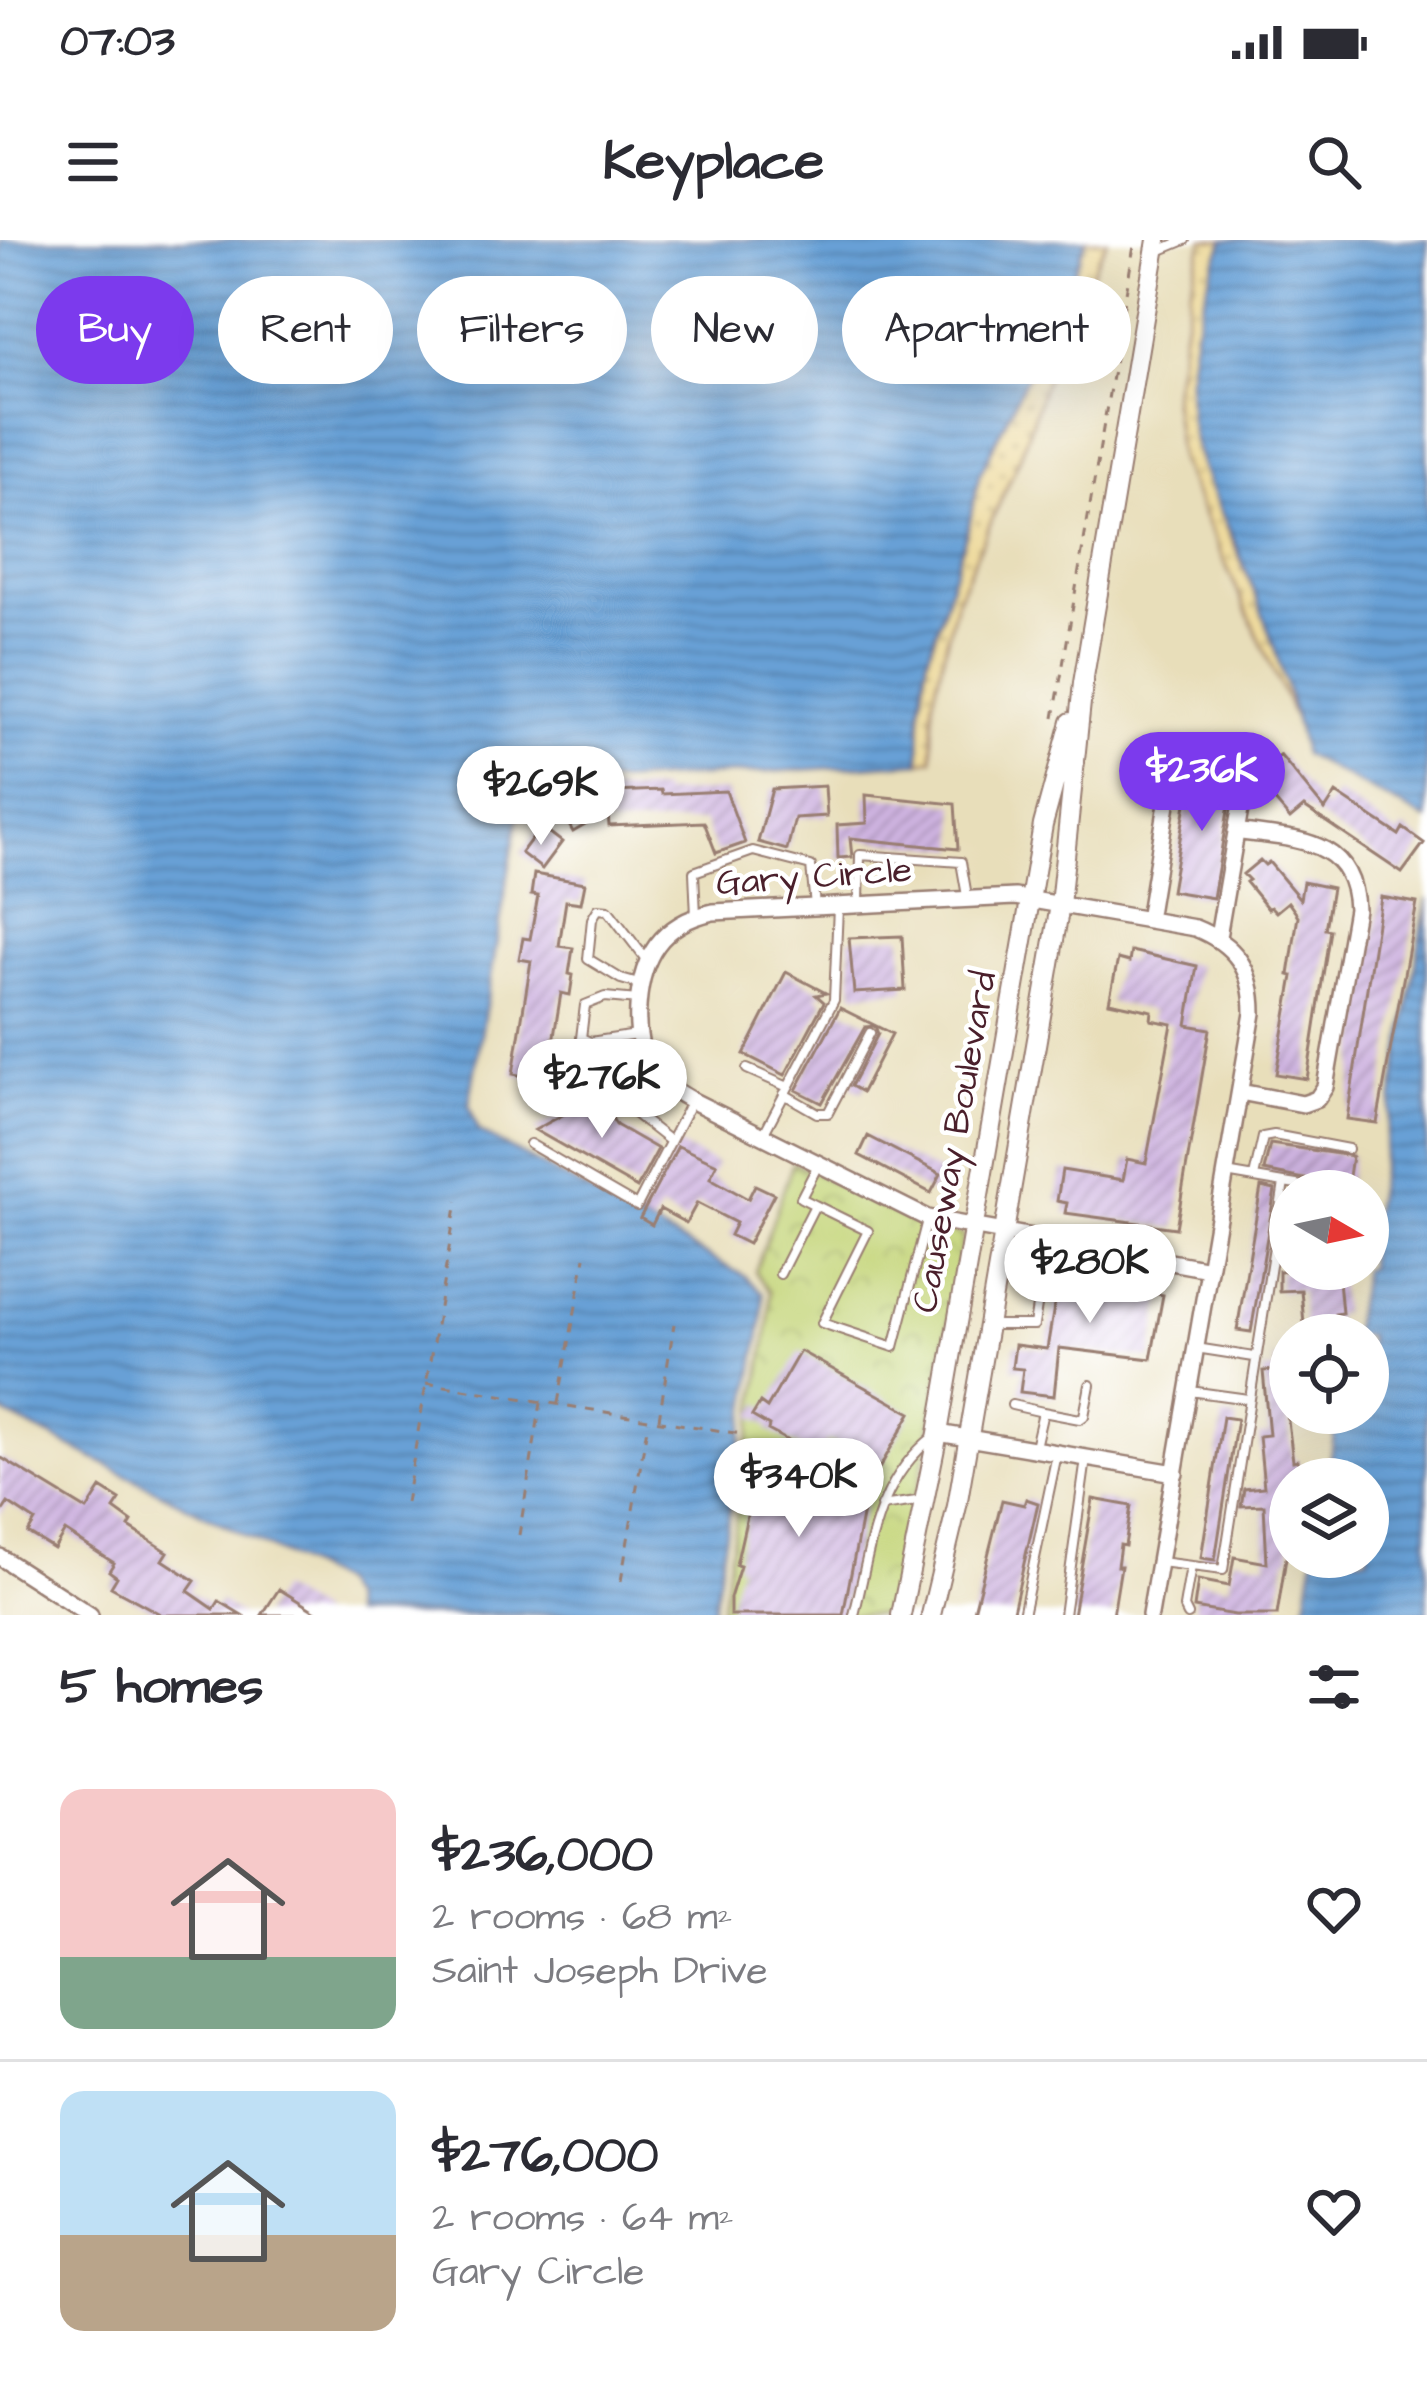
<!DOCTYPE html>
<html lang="en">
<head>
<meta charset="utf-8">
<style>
	:root { --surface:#fff; --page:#f7f7f7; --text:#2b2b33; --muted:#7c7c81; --line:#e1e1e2; --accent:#7c3aed }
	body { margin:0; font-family:"Architects Daughter",sans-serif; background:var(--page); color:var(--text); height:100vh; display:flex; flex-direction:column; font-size:45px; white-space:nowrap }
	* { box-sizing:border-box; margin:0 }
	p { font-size:39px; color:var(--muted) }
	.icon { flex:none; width:66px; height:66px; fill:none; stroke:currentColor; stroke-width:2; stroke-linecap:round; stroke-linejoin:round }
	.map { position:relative; height:1375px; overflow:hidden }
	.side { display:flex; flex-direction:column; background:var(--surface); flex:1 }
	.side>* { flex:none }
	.top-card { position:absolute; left:36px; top:36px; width:1356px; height:108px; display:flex; gap:24px }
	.needle { width:78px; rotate:99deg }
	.buttons { position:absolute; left:1269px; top:930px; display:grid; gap:24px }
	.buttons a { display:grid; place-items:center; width:120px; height:120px; border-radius:50%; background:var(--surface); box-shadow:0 12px 48px #0002; font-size:60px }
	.price { position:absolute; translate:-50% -102px; padding:0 27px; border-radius:42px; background:#fff; color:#222; font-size:39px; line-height:78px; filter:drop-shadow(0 3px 6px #0008) }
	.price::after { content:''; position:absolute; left:50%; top:72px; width:36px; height:27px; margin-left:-18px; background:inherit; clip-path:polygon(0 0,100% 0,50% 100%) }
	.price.selected { background:var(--accent); color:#fff }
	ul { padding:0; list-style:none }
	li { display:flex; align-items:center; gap:36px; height:300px; padding:0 60px }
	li+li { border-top:3px solid var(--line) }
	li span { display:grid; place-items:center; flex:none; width:336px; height:240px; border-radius:24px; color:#555 }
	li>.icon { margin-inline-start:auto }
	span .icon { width:144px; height:144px; fill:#fffc; stroke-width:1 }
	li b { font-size:51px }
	h2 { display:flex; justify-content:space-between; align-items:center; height:144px; padding:0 60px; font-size:51px }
	.chip { padding:0 42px; border-radius:54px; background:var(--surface); box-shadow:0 12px 48px #0002; font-size:42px; line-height:108px }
	.chip.selected { background:var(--accent); color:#fff }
	.status { display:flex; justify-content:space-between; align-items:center; height:84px; padding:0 60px; background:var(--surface); direction:ltr }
	.status svg { height:33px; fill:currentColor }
	header { display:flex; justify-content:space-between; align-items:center; height:156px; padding:0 60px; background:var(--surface); font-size:54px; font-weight:800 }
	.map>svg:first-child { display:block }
	.sand { fill:url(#sand-dots); stroke:#9c7c64; stroke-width:3 }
	.park { fill:url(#park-crowns); stroke:#867a50; stroke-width:3 }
	.water { fill:url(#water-rules); stroke:#586080; stroke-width:3 }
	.building { fill:url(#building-hatch) }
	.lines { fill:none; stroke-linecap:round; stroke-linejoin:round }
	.service-casing { stroke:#997e72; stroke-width:12 }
	.minor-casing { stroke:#997e72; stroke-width:20 }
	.tertiary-casing { stroke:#997e72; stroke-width:22 }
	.path { stroke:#997e72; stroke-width:3; stroke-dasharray:9 9; stroke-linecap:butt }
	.service { stroke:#fff; stroke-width:8 }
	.minor { stroke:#fff; stroke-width:15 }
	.tertiary { stroke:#fff; stroke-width:18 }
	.labels { text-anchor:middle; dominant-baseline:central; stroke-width:9; stroke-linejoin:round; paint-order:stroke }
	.street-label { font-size:36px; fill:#4a1f2b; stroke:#fff }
</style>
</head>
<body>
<div class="status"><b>07:03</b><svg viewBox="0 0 49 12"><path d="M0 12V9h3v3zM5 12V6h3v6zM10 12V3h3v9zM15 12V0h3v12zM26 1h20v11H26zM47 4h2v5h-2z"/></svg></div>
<header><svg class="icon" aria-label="menu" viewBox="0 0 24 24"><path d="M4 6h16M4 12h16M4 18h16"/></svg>Keyplace<svg class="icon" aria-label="search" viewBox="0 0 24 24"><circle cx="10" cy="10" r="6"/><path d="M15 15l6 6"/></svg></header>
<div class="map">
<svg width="1427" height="1375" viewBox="0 0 1427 1375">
	<defs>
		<pattern id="sand-dots" width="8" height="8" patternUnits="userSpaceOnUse" patternTransform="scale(3)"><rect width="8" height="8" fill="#eeda9e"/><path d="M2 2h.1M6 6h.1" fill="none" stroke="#cebb88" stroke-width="1.8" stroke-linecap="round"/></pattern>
		<pattern id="park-crowns" width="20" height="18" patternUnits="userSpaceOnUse" patternTransform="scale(3)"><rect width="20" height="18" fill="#c3d476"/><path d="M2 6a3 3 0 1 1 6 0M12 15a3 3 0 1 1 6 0" fill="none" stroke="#a9b666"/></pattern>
		<pattern id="water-rules" width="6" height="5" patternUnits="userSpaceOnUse" patternTransform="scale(3)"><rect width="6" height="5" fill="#67a0d6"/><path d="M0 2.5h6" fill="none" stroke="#5782ae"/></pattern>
		<pattern id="building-hatch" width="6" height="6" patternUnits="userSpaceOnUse" patternTransform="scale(3)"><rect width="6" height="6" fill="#ceb3e0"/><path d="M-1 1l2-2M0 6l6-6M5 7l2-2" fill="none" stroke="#a991b6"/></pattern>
	</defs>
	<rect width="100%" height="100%" fill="#fff"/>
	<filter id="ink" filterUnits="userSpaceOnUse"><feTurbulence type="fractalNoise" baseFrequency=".00833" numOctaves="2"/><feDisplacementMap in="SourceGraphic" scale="24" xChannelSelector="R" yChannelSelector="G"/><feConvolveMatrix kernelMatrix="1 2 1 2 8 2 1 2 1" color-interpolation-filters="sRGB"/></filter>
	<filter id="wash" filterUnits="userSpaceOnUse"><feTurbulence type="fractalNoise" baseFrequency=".004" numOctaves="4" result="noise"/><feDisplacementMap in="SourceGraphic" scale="48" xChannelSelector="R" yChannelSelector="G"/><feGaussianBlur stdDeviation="2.7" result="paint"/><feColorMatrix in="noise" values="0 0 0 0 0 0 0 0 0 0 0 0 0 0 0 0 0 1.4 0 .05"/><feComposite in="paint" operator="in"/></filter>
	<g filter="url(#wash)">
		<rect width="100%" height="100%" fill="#e8deba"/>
		<!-- sand -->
		<path class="sand" d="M1086,0H1107L1057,105L1020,217L956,361L933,460V519L920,522L921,467L927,420L969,285L979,236L1065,56Z
			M1203,0H1224L1207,46L1190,136L1199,219L1274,400L1297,484L1179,220L1172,160L1190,50Z"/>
		<!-- park -->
		<path class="park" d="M793,922L904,978L963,995L930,1191L892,1375H720L769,1082L770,1052L755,1032Z"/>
		<!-- water -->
		<path class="water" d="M0,0H1086L1065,56L979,236L969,285L927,420L921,467L920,522L539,547L520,566L469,865L478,891L746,1037L763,1054L762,1081L712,1375H351L349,1359L337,1342L0,1171Z
			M1224,0H1427V580L1303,514C1288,440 1263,372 1235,303C1218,263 1196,224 1190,181C1183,122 1201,54 1224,0Z
			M1427,659V1375H1304L1314,1317H1368V1239H1327L1338,1173H1368V1095H1352L1363,1029H1368V1001Z"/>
		<g id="blocks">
			<!-- building -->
			<path class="building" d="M1280,515L1325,570L1336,553L1399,595L1403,588L1424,603L1402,633L1304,567L1290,579L1257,540L1258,533Z
				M1192,529L1234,536L1213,658L1171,651Z
				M825,546L827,576L795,578L787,610L758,602L772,549Z
				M661,550L662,554L726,551L745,603L716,613L704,582L609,586L608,572L573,592L560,569L588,553Z
				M866,555L955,564L958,609L850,598L852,617L838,618L837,585L867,583Z
				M541,586L562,602L542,629L521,613Z
				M1260,620L1265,625L1269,622L1300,659L1303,642L1332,648L1325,689L1330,690L1307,839L1276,834L1293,736L1289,735L1298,676L1288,662L1276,672L1271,667L1268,669L1246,642L1249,640L1243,634Z
				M534,634L585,643L581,663L566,661L559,706L573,708L569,734L573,735L570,755L561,753L550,821L561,822L557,842L513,834L531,721L519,719L523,698L530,699L538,656L531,655Z
				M1381,657L1417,663L1377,883L1347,879Z
				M902,696L905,750L854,753L849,698Z
				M1131,711L1197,726L1187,785L1210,789L1176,988L1065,973L1067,963L1057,961L1062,930L1123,940L1127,919L1146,923L1172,784L1151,780L1152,771L1109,762L1118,719L1129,722Z
				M786,732L826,753L816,755L824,762L785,835L744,814Z
				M840,768L892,794L862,852L851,846L878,794L875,786L865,787L822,863L796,850Z
				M599,855L616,885L658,909L637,948L535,890Z
				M868,896L941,934L931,953L859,915Z
				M1270,904L1352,916L1348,943L1340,942V946L1264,931Z
				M678,906L717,924L710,938L748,959L755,945L774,954L748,1004L730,995L736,983L697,963L686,983L660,969L652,985L640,978Z
				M1261,947L1275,950L1251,1092L1237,1090Z
				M1061,1024L1102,1030L1100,1043L1163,1055L1151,1119L1059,1108L1054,1156L1020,1152L1023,1129L1012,1128L1015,1105L1047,1109Z
				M1338,1029L1342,1073L1335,1074L1336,1095H1305L1301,1050L1279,1051V1031Z
				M800,1111L911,1173L880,1227L828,1200L818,1217L768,1190L769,1186L752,1176L760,1163L767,1168Z
				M1290,1117V1172L1287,1173L1293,1221L1298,1220L1299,1232H1296V1239H1290V1317L1286,1318L1277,1375H1235L1194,1368L1198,1340L1229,1346L1234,1317L1267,1323L1264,1265L1241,1266L1244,1249L1264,1247L1259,1196L1269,1195L1263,1131L1275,1130L1274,1119Z
				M1223,1177L1237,1179L1215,1320L1201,1318Z
				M761,1214L870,1235L843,1375H730V1358L740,1326L736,1325Z
				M0,1217L87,1270L101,1248L120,1260L114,1269L132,1282L129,1287L168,1312L163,1320L195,1341L188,1351L214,1369L219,1361L242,1375H162L111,1347L117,1337L109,1331L114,1323L65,1291L54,1309L28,1293L35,1281L8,1263L0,1275Z
				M1026,1259L1038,1263L1012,1375H973L1002,1260L1024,1265Z
				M1093,1259L1131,1266L1125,1306L1120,1305L1117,1326H1121L1113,1375H1073Z
				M279,1349L321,1375H262Z"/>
		</g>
	</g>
	<g filter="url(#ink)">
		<use href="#blocks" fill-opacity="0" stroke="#997e72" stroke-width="3"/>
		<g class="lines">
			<defs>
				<path id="service" d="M1156,12L1185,0
					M859,662L860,615L961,622L967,656
					M696,676L694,632L753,611L811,626L815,666
					M642,745L621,739L588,719L592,679L598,669L608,670L648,722
					M637,795L590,802L581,798L585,765L605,757L638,760
					M649,828L606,851L670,901
					M747,829L788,847
					M784,854L817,873H828L870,793
					M762,897L834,760L838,667
					M530,904L637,966L691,862
					M1254,937L1263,897L1274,895L1348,909
					M1284,943L1333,951
					M815,965L801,958L818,925
					M780,1034L815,965L868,991L822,1083L894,1107L927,980
					M989,1085H1034L1047,1002
					M1196,1108L1254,1117
					M1190,1151L1248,1159
					M1012,1165L1043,1172
					M1035,1207L1043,1172L1080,1179L1084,1176L1090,1145
					M881,1266L924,1260
					M1160,1322L1223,1330L1284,943L1226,933
					M854,1375C871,1308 875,1243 933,1197
					M1023,1375L1057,1214
					M1064,1375L1086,1219
					M1188,1375L1184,1367L1191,1326"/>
				<path id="minor" d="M1236,591C1294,600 1353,596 1356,669L1325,847L1317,859L1303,864L1240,852
					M1148,680L1174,521
					M1218,697L1249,517
					M938,1193L1175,1233
					M0,1317L90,1375
					M1150,1375L1253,773C1253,729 1235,704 1195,688L1015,657L713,672C690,677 671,686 657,705C636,734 631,793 648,824C658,841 675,851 691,860L927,978L1209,1029"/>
				<path id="tertiary" d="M901,1375L938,1193L1043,585L1071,482
					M931,1375L957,1266L1060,665L1083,443L1157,0"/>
			</defs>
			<!-- service casing -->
			<use href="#service" class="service-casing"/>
			<!-- minor casing -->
			<use href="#minor" class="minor-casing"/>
			<!-- tertiary casing -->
			<use href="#tertiary" class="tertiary-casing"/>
			<!-- path -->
			<path class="path" d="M1054,478L1135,0
				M426,1143L741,1194
				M558,1163L585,1017
				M659,1179L674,1084
				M406,1263L457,961
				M519,1295L541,1163
				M621,1341L648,1181"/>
			<!-- service -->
			<use href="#service" class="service"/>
			<!-- minor -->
			<use href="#minor" class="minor"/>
			<!-- tertiary -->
			<use href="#tertiary" class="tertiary"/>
		</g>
	</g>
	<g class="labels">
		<!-- street labels -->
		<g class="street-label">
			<text transform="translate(814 637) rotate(-4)">Gary Circle</text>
			<text transform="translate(955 902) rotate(-80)">Causeway Boulevard</text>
		</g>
	</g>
</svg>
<div class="buttons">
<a><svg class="needle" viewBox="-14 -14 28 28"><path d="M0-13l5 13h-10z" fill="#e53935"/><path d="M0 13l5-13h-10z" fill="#7c7c81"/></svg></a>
<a><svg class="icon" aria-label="locate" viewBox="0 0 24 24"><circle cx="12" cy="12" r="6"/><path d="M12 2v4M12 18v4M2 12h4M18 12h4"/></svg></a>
<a><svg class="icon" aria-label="layers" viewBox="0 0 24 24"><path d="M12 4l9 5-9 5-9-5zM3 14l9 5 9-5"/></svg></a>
</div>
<b class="price selected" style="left:1202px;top:594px">$236K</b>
<b class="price" style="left:541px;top:608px">$269K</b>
<b class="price" style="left:602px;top:901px">$276K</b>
<b class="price" style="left:1090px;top:1086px">$280K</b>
<b class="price" style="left:799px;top:1300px">$340K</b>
<div class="top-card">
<a class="chip selected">Buy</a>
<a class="chip">Rent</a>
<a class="chip">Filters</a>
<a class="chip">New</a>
<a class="chip">Apartment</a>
</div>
</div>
<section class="side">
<h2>5 homes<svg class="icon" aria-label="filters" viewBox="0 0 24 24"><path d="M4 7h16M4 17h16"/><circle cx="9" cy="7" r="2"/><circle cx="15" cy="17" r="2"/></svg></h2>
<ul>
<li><span style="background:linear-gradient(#f6c9c9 70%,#7fa58c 0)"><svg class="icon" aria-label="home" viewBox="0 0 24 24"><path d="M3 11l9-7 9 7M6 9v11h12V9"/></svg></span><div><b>$236,000</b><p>2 rooms · 68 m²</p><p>Saint Joseph Drive</p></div><svg class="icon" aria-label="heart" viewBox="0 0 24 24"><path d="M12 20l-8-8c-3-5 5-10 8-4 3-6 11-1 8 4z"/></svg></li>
<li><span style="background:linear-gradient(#bfe0f5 60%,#b9a48a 0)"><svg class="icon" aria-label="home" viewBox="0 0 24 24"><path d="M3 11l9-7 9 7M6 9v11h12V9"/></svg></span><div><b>$276,000</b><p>2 rooms · 64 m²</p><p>Gary Circle</p></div><svg class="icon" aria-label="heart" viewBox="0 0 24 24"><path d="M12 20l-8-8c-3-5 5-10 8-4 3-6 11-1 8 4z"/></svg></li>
</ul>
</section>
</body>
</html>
